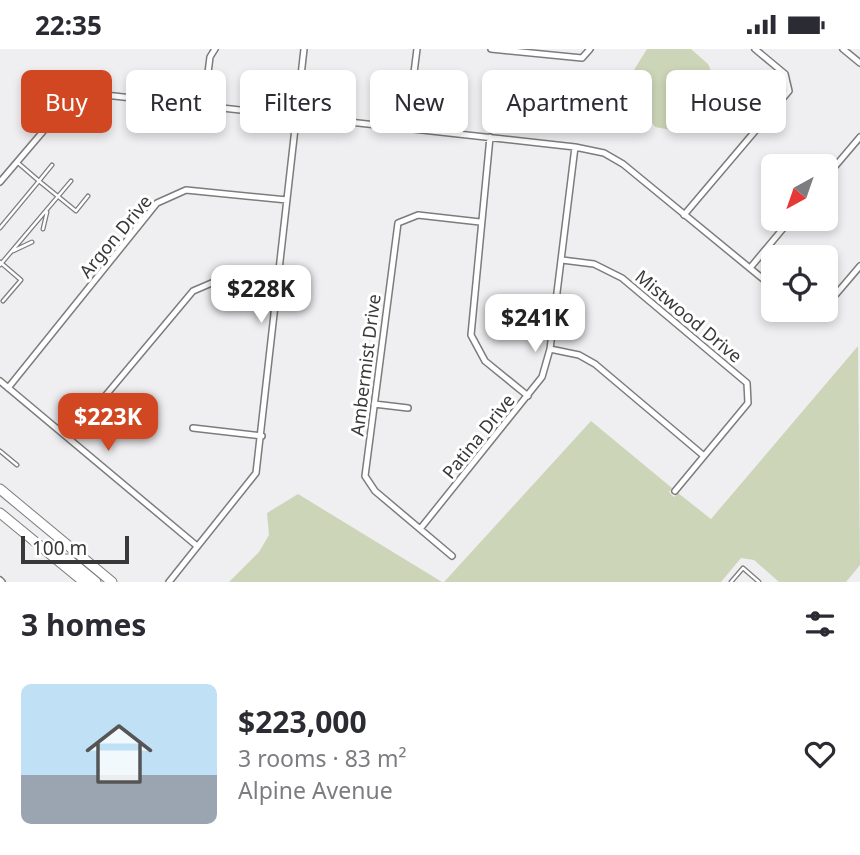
<!DOCTYPE html>
<html lang="en">
<head>
<meta charset="utf-8">
<style>
	:root { --surface:#fff; --page:#f7f7f7; --text:#2b2b33; --muted:#7c7c81; --accent:#d14722 }
	body { margin:0; font-family:"Noto Sans",sans-serif; background:var(--page); color:var(--text); height:100vh; display:flex; flex-direction:column; font-size:26px; white-space:nowrap }
	* { box-sizing:border-box; margin:0 }
	p { font-size:23px; color:var(--muted) }
	.icon { flex:none; width:38px; height:38px; fill:none; stroke:currentColor; stroke-width:2; stroke-linecap:round; stroke-linejoin:round }
	.map { position:relative; height:533px; overflow:hidden }
	.panel { display:flex; flex-direction:column; background:var(--surface); flex:1 }
	.panel>* { flex:none }
	.guide { position:absolute; left:21px; top:21px; width:819px; height:63px; display:flex; gap:14px }
	.needle { width:46px; rotate:220deg }
	.tools { position:absolute; left:761px; top:105px; display:grid; gap:14px }
	.tools a { display:grid; place-items:center; width:77px; height:77px; border-radius:10px; background:var(--surface); box-shadow:0 4px 10px #0003; font-size:35px }
	.scale { position:absolute; left:21px; bottom:18px; width:108px; box-sizing:border-box; padding-left:7px; border:4px solid #383839; border-top:0; font-size:19px; line-height:24px; white-space:nowrap; color:#383839; -webkit-text-stroke:5px #fff; paint-order:stroke }
	.price { position:absolute; translate:-50% -60px; padding:0 16px; border-radius:14px; background:#fff; color:#222; font-size:23px; line-height:46px; filter:drop-shadow(0 2px 4px #0008) }
	.price::after { content:''; position:absolute; left:50%; top:42px; width:21px; height:16px; margin-left:-10px; background:inherit; clip-path:polygon(0 0,100% 0,50% 100%) }
	.price.on { background:var(--accent); color:#fff }
	ul { padding:0; list-style:none }
	li { display:flex; align-items:center; gap:21px; height:175px; padding:0 21px }
	li span { display:grid; place-items:center; flex:none; width:196px; height:140px; border-radius:10px; color:#555 }
	li>.icon { margin-inline-start:auto }
	span .icon { width:84px; height:84px; fill:#fffc; stroke-width:1 }
	li b { font-size:30px }
	h2 { display:flex; justify-content:space-between; align-items:center; height:84px; padding:0 21px; font-size:30px }
	.tag { padding:0 24px; border-radius:10px; background:var(--surface); box-shadow:0 4px 10px #0003; font-size:24px; line-height:63px }
	.tag.on { background:var(--accent); color:#fff }
	.status { display:flex; justify-content:space-between; align-items:center; height:49px; padding:0 35px; background:var(--surface); direction:ltr }
	.status svg { height:19px; fill:currentColor }
	.map>svg:first-child { display:block }
	.green { fill:#cdd5b8 }
	.lines { fill:none; stroke-linecap:round; stroke-linejoin:round }
	.lane-casing { stroke:#7c7c7d; stroke-width:5 }
	.street-casing { stroke:#7c7c7d; stroke-width:8 }
	.primary-casing { stroke:#7c7c7d; stroke-width:11 }
	.lane { stroke:#fff; stroke-width:2.5 }
	.street { stroke:#fff; stroke-width:5 }
	.primary { stroke:#fff; stroke-width:9 }
	.labels { text-anchor:middle; dominant-baseline:central; stroke-width:6; stroke-linejoin:round; paint-order:stroke }
	.street-label { font-size:18px; fill:#383839; stroke:#fff }
</style>
</head>
<body>
<div class="status"><b>22:35</b><svg viewBox="0 0 49 12"><path d="M0 12V9h3v3zM5 12V6h3v6zM10 12V3h3v9zM15 12V0h3v12zM26 1h20v11H26zM47 4h2v5h-2z"/></svg></div>
<div class="map">
<svg width="860" height="533" viewBox="0 0 860 533">
	<rect width="100%" height="100%" fill="#efeff1"/>
	<!-- green -->
	<path class="green" d="M647,0H691L708,15L728,59C708,93 689,84 655,78L633,47L627,32Z
		M858,297L860,516L846,533H779L754,511L741,509L721,533H444L591,372L672,439L669,443L674,448L678,444L711,470Z
		M298,445L442,533H229L259,503L269,486L267,464Z"/>
	<g class="lines">
		<defs>
			<path id="lane" d="M52,116L39,132L76,162L88,147
				M0,179L39,132L17,113
				M43,180L47,163
				M13,202L32,193
				M0,213L21,231L3,252
				M0,216L71,132
				M0,402L17,416
				M731,533L743,519L759,533"/>
			<path id="street" d="M491,0L582,9L590,0
				M843,0L860,14
				M204,55L210,8L215,0
				M407,79L417,0
				M490,88L471,286L485,312L528,347
				M826,128L860,88
				M0,133L69,52L87,44L575,98L604,104L623,115L774,239
				M684,166L789,42L785,25L755,0
				M562,211L594,215L622,229L747,334L748,354L675,442
				M750,219L791,170
				M826,257L860,217
				M799,261L821,263L823,261
				M550,300L579,306L595,315L704,407
				M0,332L197,497
				M8,339L157,154L186,141L287,151
				M374,355L408,359
				M193,379L262,387
				M70,389L193,242L221,230L278,236
				M420,480L542,328L550,300L575,98
				M452,507L375,442L365,427L398,174L418,166L480,173
				M0,531L2,533
				M169,533L256,424L304,0"/>
			<path id="primary" d="M0,440L112,533
				M0,464L84,533
				M55,510H68L96,533"/>
		</defs>
		<!-- lane casing -->
		<use href="#lane" class="lane-casing"/>
		<!-- street casing -->
		<use href="#street" class="street-casing"/>
		<!-- primary casing -->
		<use href="#primary" class="primary-casing"/>
		<!-- lane -->
		<use href="#lane" class="lane"/>
		<!-- street -->
		<use href="#street" class="street"/>
		<!-- primary -->
		<use href="#primary" class="primary"/>
	</g>
	<g class="labels">
		<!-- street labels -->
		<g class="street-label">
			<text transform="translate(115 187) rotate(-50)">Argon Drive</text>
			<text transform="translate(689 267) rotate(40)">Mistwood Drive</text>
			<text transform="translate(365 316) rotate(-83)">Ambermist Drive</text>
			<text transform="translate(478 387) rotate(-51)">Patina Drive</text>
		</g>
	</g>
</svg>
<div class="tools">
<a><svg class="needle" viewBox="-14 -14 28 28"><path d="M0-13l5 13h-10z" fill="#e53935"/><path d="M0 13l5-13h-10z" fill="#7c7c81"/></svg></a>
<a><svg class="icon" aria-label="locate" viewBox="0 0 24 24"><circle cx="12" cy="12" r="6"/><path d="M12 2v4M12 18v4M2 12h4M18 12h4"/></svg></a>
</div>
<div class="scale">100 m</div>
<b class="price" style="left:261px;top:276px">$228K</b>
<b class="price" style="left:535px;top:305px">$241K</b>
<b class="price on" style="left:108px;top:404px">$223K</b>
<div class="guide">
<a class="tag on">Buy</a>
<a class="tag">Rent</a>
<a class="tag">Filters</a>
<a class="tag">New</a>
<a class="tag">Apartment</a>
<a class="tag">House</a>
</div>
</div>
<section class="panel">
<h2>3 homes<svg class="icon" aria-label="filters" viewBox="0 0 24 24"><path d="M4 7h16M4 17h16"/><circle cx="9" cy="7" r="2"/><circle cx="15" cy="17" r="2"/></svg></h2>
<ul>
<li><span style="background:linear-gradient(#bfe0f5 65%,#9aa5b1 0)"><svg class="icon" aria-label="home" viewBox="0 0 24 24"><path d="M3 11l9-7 9 7M6 9v11h12V9"/></svg></span><div><b>$223,000</b><p>3 rooms · 83 m²</p><p>Alpine Avenue</p></div><svg class="icon" aria-label="heart" viewBox="0 0 24 24"><path d="M12 20l-8-8c-3-5 5-10 8-4 3-6 11-1 8 4z"/></svg></li>
</ul>
</section>
</body>
</html>
